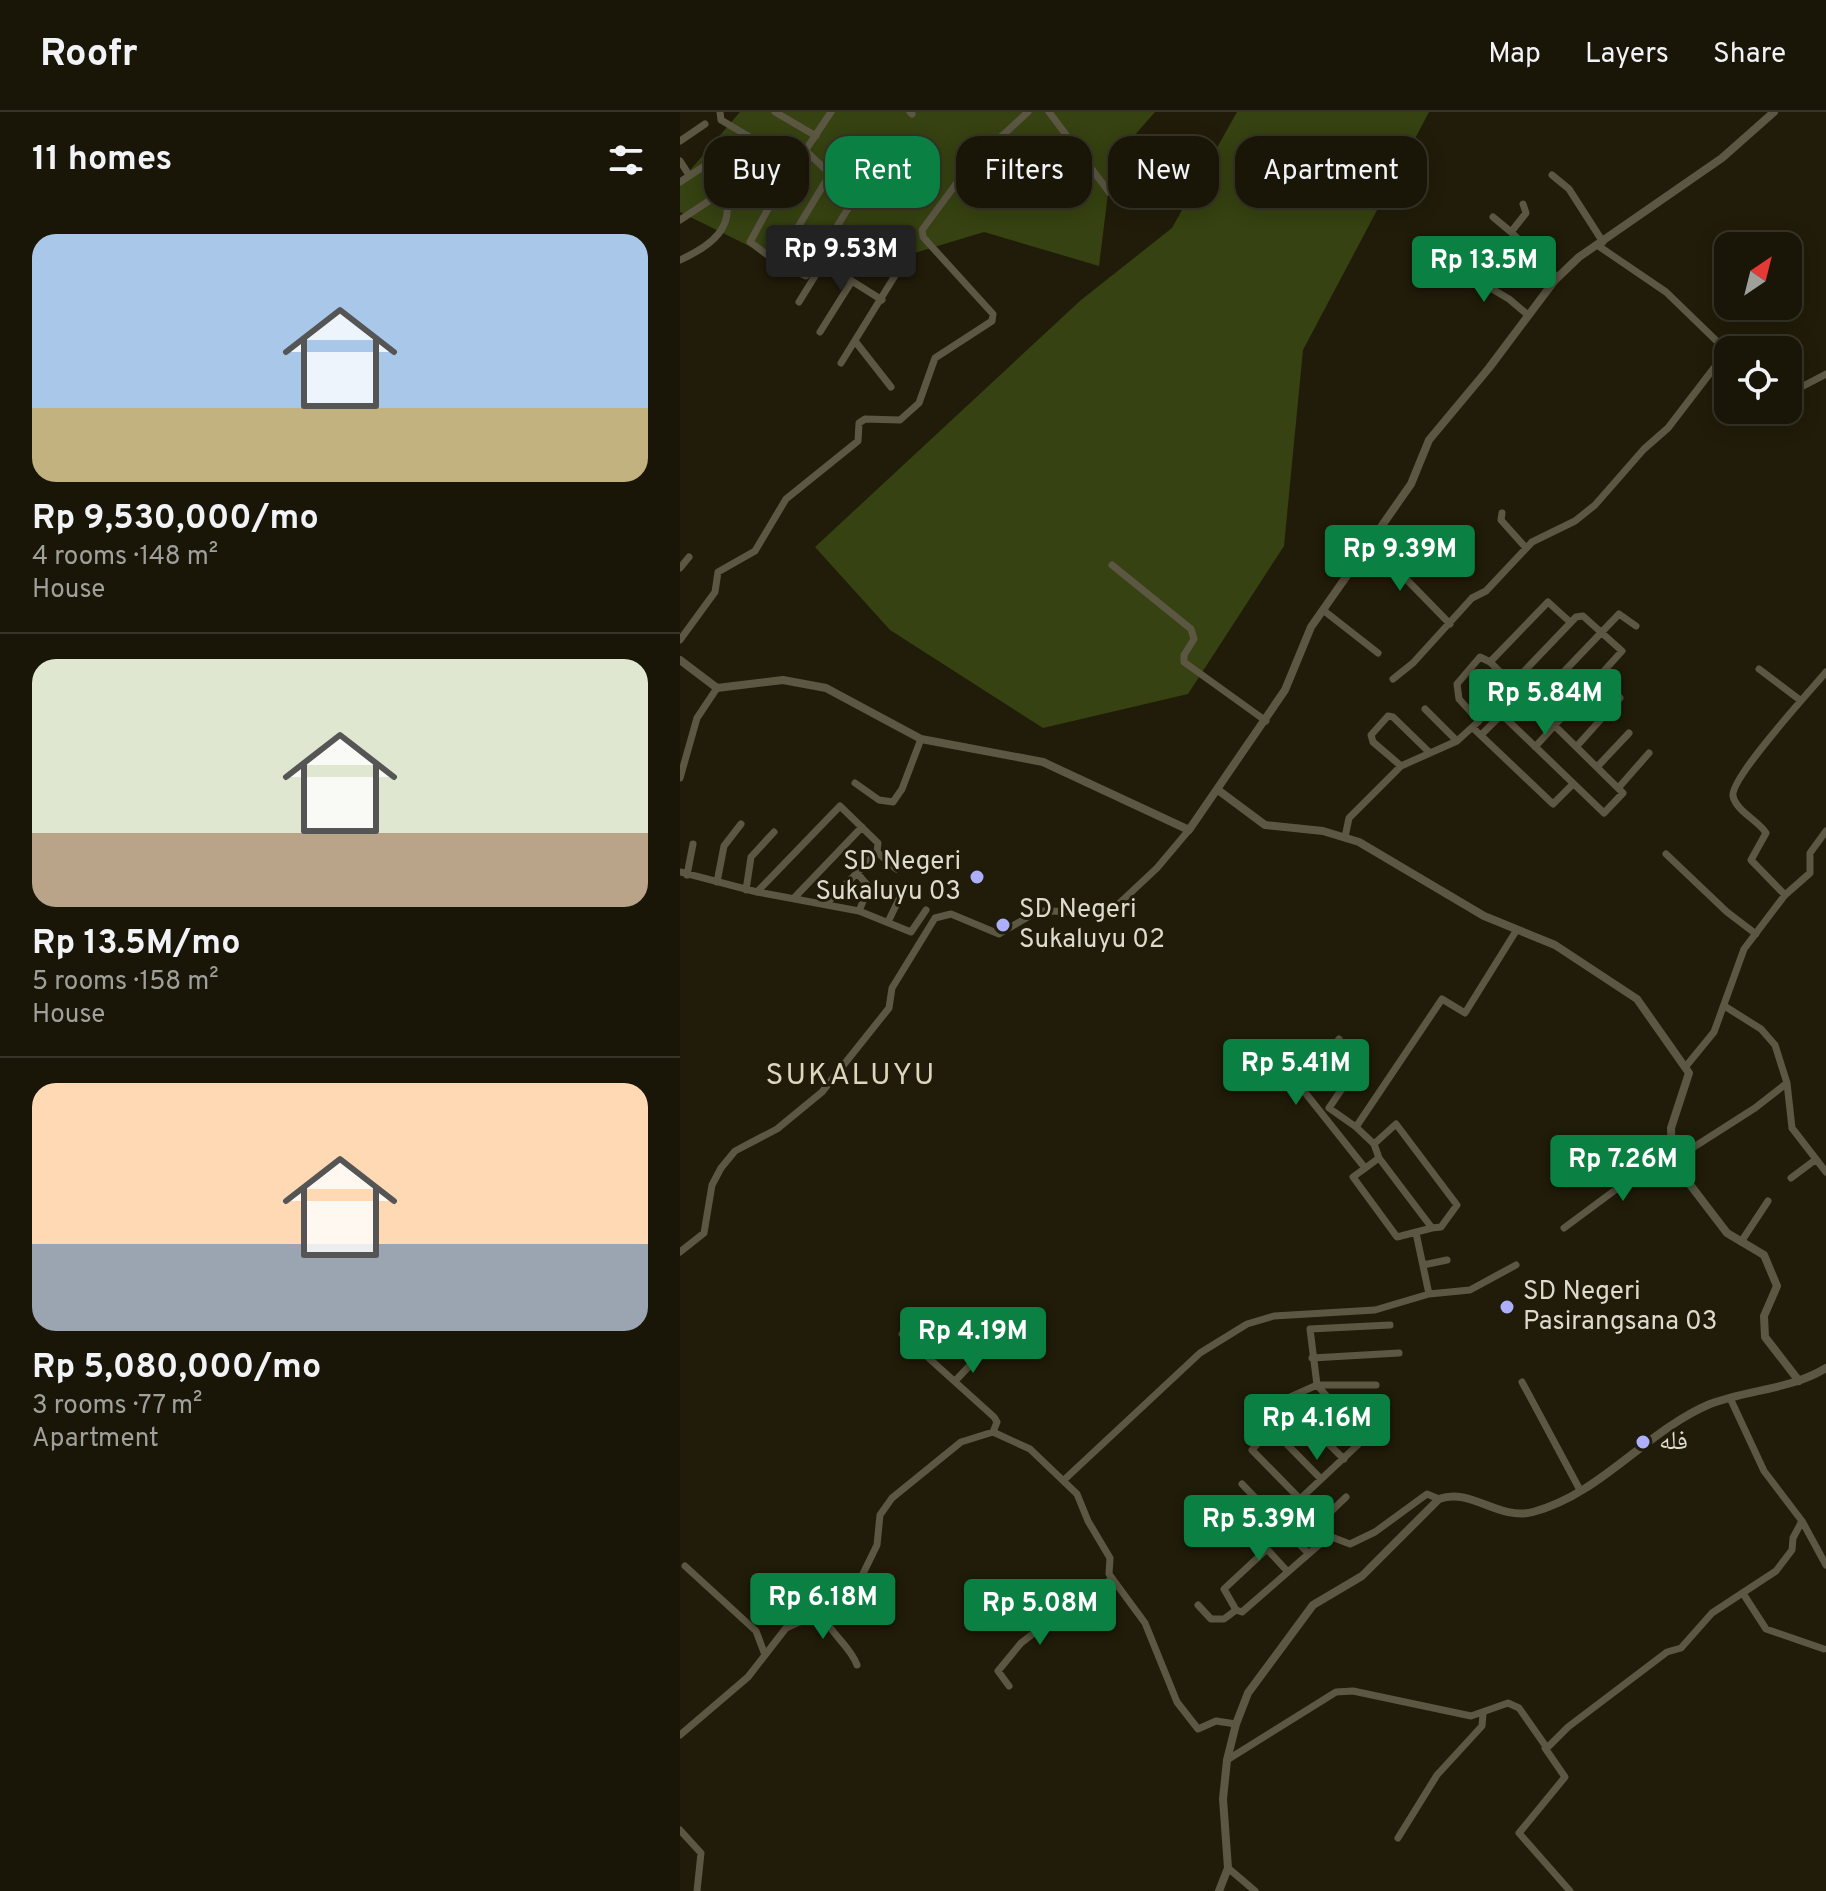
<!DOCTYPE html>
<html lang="en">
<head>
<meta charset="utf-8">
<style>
	:root { --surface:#191507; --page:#262215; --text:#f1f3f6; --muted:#9f9f9b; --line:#373428; --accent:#0b8043 }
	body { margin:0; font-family:Overpass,"Noto Naskh Arabic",sans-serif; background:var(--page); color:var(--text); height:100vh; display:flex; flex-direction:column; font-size:30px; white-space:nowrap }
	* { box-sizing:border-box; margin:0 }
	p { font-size:26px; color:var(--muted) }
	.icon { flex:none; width:44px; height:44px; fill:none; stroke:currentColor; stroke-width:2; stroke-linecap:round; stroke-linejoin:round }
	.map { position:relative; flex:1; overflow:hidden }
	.details { display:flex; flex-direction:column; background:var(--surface); width:680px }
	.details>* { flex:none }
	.top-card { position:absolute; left:24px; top:24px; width:760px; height:72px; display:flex; gap:16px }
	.needle { width:52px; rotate:35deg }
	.fabs { position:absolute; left:1034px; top:120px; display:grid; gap:16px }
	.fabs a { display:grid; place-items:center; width:88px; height:88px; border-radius:16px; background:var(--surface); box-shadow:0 4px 20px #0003,0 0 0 2px var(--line); font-size:40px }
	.price { position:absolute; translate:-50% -68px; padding:0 18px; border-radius:8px; background:var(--accent); color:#fff; font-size:26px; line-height:52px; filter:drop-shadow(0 2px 4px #0008) }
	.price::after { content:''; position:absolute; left:50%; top:48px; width:24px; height:18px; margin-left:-12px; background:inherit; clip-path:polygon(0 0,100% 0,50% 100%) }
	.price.on { background:#222; color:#fff }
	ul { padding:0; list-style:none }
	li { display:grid; align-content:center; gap:16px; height:424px; padding:0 32px }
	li+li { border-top:2px solid var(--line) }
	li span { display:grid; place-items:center; height:248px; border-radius:24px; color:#555 }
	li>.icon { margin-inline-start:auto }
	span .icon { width:144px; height:144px; fill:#fffc; stroke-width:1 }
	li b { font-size:34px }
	h2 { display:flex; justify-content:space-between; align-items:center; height:96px; padding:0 32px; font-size:34px }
	.pill { padding:0 28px; border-radius:24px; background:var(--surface); box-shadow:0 4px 20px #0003,0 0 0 2px var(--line); font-size:28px; line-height:72px }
	.pill.on { background:var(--accent); color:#fff }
	header { display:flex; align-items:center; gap:48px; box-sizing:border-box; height:112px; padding:0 40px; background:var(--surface); border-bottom:2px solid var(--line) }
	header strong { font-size:38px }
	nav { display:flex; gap:44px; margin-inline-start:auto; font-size:28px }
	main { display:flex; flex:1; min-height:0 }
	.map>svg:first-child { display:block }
	.green { fill:#364211 }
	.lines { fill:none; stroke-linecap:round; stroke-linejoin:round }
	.minor { stroke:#5c5743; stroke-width:7 }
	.tertiary { stroke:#5c5743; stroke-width:8 }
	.poi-dot { fill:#adaffb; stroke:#211c09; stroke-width:3 }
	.labels { text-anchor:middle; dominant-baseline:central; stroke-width:6; stroke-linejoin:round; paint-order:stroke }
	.poi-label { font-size:26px; fill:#dddace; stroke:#211c09; text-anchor:start }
	.quarter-label { font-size:30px; letter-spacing:2px; fill:#dcd6be; stroke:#211c09 }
</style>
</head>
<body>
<header>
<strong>Roofr</strong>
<nav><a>Map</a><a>Layers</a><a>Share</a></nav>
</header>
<main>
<section class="details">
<h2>11 homes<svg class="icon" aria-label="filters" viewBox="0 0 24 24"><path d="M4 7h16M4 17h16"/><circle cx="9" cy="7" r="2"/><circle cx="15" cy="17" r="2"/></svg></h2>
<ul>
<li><span style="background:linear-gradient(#a9c7e8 70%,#c2b280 0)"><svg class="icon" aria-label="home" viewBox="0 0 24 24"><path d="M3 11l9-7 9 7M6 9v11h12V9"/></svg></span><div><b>Rp 9,530,000/mo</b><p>4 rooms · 148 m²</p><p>House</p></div></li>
<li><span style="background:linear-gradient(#dfe7d0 70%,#b9a48a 0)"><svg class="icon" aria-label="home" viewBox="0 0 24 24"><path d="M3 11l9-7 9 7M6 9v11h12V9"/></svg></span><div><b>Rp 13.5M/mo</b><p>5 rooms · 158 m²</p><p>House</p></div></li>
<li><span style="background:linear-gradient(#ffd9b3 65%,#9aa5b1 0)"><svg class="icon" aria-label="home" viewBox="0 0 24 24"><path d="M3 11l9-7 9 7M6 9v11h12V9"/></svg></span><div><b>Rp 5,080,000/mo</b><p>3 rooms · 77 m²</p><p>Apartment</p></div></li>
</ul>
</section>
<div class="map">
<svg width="1146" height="1779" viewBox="0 0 1146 1779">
	<rect width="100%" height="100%" fill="#211c09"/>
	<!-- green -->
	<path class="green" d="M60,0H475L432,49L419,154L304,120L185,156L132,165L0,100V70Z
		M557,0H749L623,238L604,434L508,582L363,616L210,518L135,435L401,188L492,116Z"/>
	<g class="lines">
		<!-- minor -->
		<path class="minor" d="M40,0L41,8L117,53
			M95,0L136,24
			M230,0L232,2
			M369,0L429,80
			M0,29L25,12
			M0,49L9,63
			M872,63L889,77L923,130
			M0,70L29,51C37,59 40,68 44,79C57,115 31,134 0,148
			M95,84L70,130L97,150L126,164L169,95L162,73L127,40
			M843,92L846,101L831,120L877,165
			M813,105L831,120
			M0,108L44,79L95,84L151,0
			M153,120L216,162L161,251
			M917,133L986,180L1048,240
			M137,147L202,188
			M97,150L150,62
			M777,156L829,187L848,203
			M119,190L143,151
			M140,220L172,169
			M175,229L211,275
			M1108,282L1146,262
			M822,401L821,408L846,436
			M690,430L770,512
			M432,453L511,517L514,527L504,543V550L586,609
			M0,456L9,445
			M643,498L698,541
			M0,528L35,480L38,460L75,439L106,387L178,329L179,311L185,307L220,308L239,291L255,246L312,209L313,202L243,125L242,118L290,53L348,0
			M810,550L943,681L924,701L813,594
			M1079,557L1120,588
			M713,567L733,551L792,486L806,479L852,430L895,409L915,393L964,337L988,316L1047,239
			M832,572L896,505L903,504L942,539L855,635
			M853,592L939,502L956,514
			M745,597L777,629
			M791,600L824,564
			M793,616L873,692L893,672
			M801,623L821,603
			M897,634L940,586L920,565
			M721,654L693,630L691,623L708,604L713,605L750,641
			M918,654L949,621
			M0,666L17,606L37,576
			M175,671L199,688L213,690L222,677L241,627
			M940,674L969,641
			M665,725L669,706L721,654L777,629L799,609L779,587L777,572L800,545L810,550L868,490L890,510
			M986,742L1047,800L1076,822
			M0,760L77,780L179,799L231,820L246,798
			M7,763L13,732
			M37,770L44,734L61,712
			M66,778L71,745L94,720
			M77,780L160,694L198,731L197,740
			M1105,783L1130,761V741L1146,719
			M114,786L182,715
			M146,792L177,761
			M179,799L189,775L177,761L197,740L216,757
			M208,810L219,787
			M1046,895L1081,917L1095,933L1107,971L1112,1016L1146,1060
			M659,927L623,978L685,1056
			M1007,953L1034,920L1064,837L1105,783L1071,748L1086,721C1079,709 1056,699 1053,684C1050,666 1131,578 1146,560
			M676,1015L649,996L684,944
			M694,1032L676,1015L762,887L785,901L836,819
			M699,1046L752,1116L717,1125L673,1065L699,1046L694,1032L716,1012L777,1093L761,1115L752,1116
			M1111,1066L1135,1048
			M884,1116L950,1067L992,1049L1075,996L1107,971
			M736,1121L749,1182
			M1061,1130L1088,1089
			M0,1140L24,1121L32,1073L41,1056L55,1039L97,1017L142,980L209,896L212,876L255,806L271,802L319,822L358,799L430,800L477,756L509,718
			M743,1153L767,1148
			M222,1222L314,1305L317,1310L313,1320
			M632,1246L719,1241
			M276,1268L295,1248
			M842,1270L900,1378
			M696,1273H637L630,1217L710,1213
			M1050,1286L1084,1359L1122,1409L1146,1453
			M663,1304L697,1302
			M584,1309L641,1367
			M385,1367L520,1241L567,1212L594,1204L695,1198L749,1182L790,1178L836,1153
			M562,1372L628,1441
			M620,1387L684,1327L637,1273L608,1286V1292L664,1347
			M639,1411L666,1385
			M573,1422L608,1460
			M649,1424L670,1432L695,1420L747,1382L759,1387
			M5,1454L76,1519L85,1543
			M1064,1483L1086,1517L1144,1537
			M518,1493L531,1507H544L556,1498L562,1500L649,1424L620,1387L572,1338L591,1316
			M556,1498L544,1477L587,1437
			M143,1499C147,1520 170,1533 177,1553
			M329,1574L318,1559L341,1531L367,1511L410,1495L431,1466
			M0,1623L68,1565L106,1516L155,1494L177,1474L197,1433L200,1403L212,1386L281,1330L313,1320L350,1337L397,1382L408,1409L430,1446L429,1462L465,1511L497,1590L518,1617L536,1609L556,1612
			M865,1636L885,1665L839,1721L890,1779
			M547,1648L656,1580L673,1579L791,1604L828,1591L839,1596L867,1636L888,1615L987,1540L1001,1536L1032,1501L1096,1459L1112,1438L1113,1426L1122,1409
			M0,1718L21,1741L17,1779
			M718,1726L757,1663L802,1614L803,1602
			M548,1756L575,1779"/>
		<!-- tertiary -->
		<path class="tertiary" d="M0,548L37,576L103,568L146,576L241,627L363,650L509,718L605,578L631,515L731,372L749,328L809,256L875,168L899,145L1042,46L1094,0
			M538,678L585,713L643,719L679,730L804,804L875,833L957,887L1009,961L991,1016L992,1049L1047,1121L1084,1143L1097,1174L1084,1204L1085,1225L1119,1269
			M539,1779L548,1756L543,1687L547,1648L556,1612L568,1581L633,1493L682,1464L759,1387C791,1375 818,1409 853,1400C921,1382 966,1319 1030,1292C1069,1277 1110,1278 1146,1256"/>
	</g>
	<!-- markers -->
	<g class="poi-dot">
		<circle cx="297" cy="765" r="8"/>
		<circle cx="323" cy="813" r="8"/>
		<circle cx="827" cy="1195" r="8"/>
		<circle cx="963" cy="1330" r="8"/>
	</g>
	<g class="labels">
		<!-- poi labels -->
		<g class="poi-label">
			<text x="281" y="750" text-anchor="end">SD Negeri<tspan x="281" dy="30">Sukaluyu 03</tspan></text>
			<text x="339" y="798">SD Negeri<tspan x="339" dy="30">Sukaluyu 02</tspan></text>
			<text x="843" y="1180">SD Negeri<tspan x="843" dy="30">Pasirangsana 03</tspan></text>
			<text x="979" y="1330">فله</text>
		</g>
		<!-- quarter labels -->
		<g class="quarter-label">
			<text x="171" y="964">SUKALUYU</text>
		</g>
	</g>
</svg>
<div class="fabs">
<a><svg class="needle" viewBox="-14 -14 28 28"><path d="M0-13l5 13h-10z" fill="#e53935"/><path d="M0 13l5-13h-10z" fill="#9f9f9b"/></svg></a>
<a><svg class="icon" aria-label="locate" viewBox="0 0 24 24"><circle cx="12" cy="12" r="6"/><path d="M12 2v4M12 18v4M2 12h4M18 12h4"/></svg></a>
</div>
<b class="price on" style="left:161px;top:181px">Rp 9.53M</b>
<b class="price" style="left:804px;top:192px">Rp 13.5M</b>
<b class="price" style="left:720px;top:481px">Rp 9.39M</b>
<b class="price" style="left:865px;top:625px">Rp 5.84M</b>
<b class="price" style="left:616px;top:995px">Rp 5.41M</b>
<b class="price" style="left:943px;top:1091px">Rp 7.26M</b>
<b class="price" style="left:293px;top:1263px">Rp 4.19M</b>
<b class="price" style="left:637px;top:1350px">Rp 4.16M</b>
<b class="price" style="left:579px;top:1451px">Rp 5.39M</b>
<b class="price" style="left:143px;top:1529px">Rp 6.18M</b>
<b class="price" style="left:360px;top:1535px">Rp 5.08M</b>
<div class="top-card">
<a class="pill">Buy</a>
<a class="pill on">Rent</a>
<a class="pill">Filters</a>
<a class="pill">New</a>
<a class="pill">Apartment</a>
</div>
</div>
</main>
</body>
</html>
